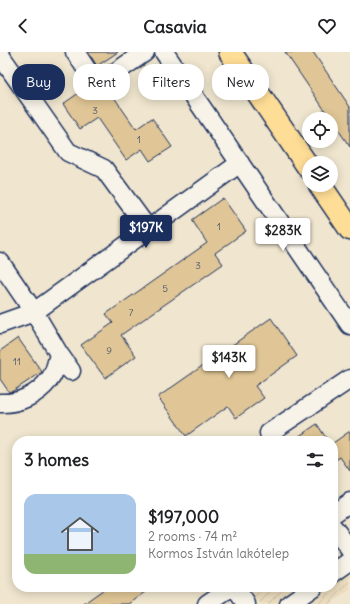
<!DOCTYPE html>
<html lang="en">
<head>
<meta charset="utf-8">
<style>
	:root { --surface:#fff; --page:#f2f2f2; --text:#202124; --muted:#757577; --accent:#1b2f5e }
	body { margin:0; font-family:Delius,sans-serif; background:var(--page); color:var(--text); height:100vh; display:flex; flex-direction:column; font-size:15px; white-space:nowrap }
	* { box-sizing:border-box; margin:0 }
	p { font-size:13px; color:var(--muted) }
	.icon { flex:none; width:22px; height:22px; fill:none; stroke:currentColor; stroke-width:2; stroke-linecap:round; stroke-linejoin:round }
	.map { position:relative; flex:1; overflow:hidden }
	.drawer { position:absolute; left:12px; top:384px; width:326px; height:156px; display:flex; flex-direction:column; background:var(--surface); border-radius:16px; box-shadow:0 2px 10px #0003 }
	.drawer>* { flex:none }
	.hud { position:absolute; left:12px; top:12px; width:326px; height:36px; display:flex; gap:8px }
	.fabs { position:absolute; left:302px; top:60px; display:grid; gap:8px }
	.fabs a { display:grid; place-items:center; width:36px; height:36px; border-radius:50%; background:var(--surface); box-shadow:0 2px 10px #0003; font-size:20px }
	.price { position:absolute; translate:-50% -34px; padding:0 9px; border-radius:4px; background:#fff; color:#222; font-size:13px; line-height:26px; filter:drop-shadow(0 1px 2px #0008) }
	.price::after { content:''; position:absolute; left:50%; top:24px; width:12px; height:9px; margin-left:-6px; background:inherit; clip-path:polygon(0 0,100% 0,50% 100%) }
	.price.current { background:var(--accent); color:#fff }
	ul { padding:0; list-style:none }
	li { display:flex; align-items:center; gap:12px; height:100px; padding:0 12px }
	li span { display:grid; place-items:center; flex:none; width:112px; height:80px; border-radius:12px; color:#555 }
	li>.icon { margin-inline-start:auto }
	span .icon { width:48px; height:48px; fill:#fffc; stroke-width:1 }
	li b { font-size:17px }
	h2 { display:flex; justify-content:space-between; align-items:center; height:48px; padding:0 12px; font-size:17px }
	.chip { padding:0 14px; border-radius:16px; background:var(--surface); box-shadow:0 2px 10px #0003; font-size:14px; line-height:36px }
	.chip.current { background:var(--accent); color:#fff }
	header { display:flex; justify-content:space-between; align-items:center; height:52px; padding:0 12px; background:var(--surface); font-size:18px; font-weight:700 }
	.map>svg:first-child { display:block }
	.industrial { fill:url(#industrial-furrows) }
	.building { fill:#e0c696; stroke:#1b2f5e }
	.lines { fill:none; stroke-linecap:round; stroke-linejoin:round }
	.minor-casing { stroke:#1b2f5e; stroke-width:21 }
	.major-casing { stroke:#1b2f5e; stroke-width:25 }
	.minor { stroke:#f7f3e8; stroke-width:18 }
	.major { stroke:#fedd96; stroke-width:22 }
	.labels { text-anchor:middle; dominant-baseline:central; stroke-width:4; stroke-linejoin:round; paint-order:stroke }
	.number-label { font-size:10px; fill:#4c556c }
</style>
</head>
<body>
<header><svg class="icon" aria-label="back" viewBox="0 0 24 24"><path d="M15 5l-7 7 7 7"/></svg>Casavia<svg class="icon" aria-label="heart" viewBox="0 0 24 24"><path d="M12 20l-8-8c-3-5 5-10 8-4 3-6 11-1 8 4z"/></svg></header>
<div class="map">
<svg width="350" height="552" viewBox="0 0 350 552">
	<defs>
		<pattern id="industrial-furrows" width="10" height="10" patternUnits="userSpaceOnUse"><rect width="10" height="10" fill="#ebdcbe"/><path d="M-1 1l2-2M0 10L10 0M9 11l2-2" fill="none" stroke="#c9bda6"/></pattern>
	</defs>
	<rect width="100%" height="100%" fill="#f0e6cf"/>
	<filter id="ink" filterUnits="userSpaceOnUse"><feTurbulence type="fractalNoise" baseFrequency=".025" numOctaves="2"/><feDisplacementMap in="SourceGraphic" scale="8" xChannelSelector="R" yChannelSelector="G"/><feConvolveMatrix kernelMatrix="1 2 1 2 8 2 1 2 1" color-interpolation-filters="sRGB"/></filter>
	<g filter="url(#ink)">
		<!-- industrial -->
		<path class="industrial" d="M350,517V538L330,552H299L324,535H333V529Z
			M254,535H298L274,552H261L250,538Z"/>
		<!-- building -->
		<path class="building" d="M88,0H118L97,14Z
			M285,0H313L350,55V95Z
			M86,36L92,42L97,43L109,38L136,77L152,66L172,95L150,109L142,97L126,108L97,66L80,77L63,52Z
			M223,146L246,179L215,201L223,212L121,283L136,304L105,326L81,293L113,271L106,262L207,191L192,168Z
			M271,266L297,304L255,334L264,346L236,366L228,354L186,384L158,345Z
			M18,286L42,320L13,339L9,340L0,327V299Z
			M317,372L328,389H292Z
			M350,379V419L340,405L333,410V391Z
			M107,535H153L129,552H83Z"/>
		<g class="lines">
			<defs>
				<path id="minor" d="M75,0L97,33L145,0
					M164,0L350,273
					M0,3L68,100L104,117L148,177
					M0,210L34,260L59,302C57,309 55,322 49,328C37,343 19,352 0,351
					M0,272L34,260L240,111
					M59,302L71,319
					M269,381L350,327
					M333,462L350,450
					M333,475L350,498
					M333,521L350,509
					M235,535L246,552
					M207,552L232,535
					M289,552L313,535"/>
				<path id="major" d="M230,0L309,116
					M320,133L350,177"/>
			</defs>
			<!-- minor casing -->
			<use href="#minor" class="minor-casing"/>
			<!-- major casing -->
			<use href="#major" class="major-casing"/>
			<!-- minor -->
			<use href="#minor" class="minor"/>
			<!-- major -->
			<use href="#major" class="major"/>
		</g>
	</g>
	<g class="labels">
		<!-- number labels -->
		<g class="number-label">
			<text x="95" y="58">3</text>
			<text x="139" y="87">1</text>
			<text x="219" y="174">1</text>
			<text x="198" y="213">3</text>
			<text x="165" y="236">5</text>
			<text x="131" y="260">7</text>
			<text x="109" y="298">9</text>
			<text x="17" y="309">11</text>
		</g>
	</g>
</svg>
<div class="fabs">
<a><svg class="icon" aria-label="locate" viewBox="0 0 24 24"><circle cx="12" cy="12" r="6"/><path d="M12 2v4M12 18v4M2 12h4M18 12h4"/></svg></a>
<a><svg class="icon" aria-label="layers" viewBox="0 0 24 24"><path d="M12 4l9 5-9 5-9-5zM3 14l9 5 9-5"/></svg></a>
</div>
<b class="price current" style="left:146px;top:197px">$197K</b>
<b class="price" style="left:283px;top:200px">$283K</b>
<b class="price" style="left:229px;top:327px">$143K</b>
<div class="hud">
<a class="chip current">Buy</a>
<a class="chip">Rent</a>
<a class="chip">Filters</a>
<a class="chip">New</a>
</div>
<section class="drawer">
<h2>3 homes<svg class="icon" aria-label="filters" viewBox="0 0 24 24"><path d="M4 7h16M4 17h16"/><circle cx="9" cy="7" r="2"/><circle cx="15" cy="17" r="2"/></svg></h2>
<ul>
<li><span style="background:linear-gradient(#a9c7e8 75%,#8fb573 0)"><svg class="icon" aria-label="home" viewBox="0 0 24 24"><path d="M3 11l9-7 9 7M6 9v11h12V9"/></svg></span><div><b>$197,000</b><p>2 rooms · 74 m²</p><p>Kormos István lakótelep</p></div></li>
</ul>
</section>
</div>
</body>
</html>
